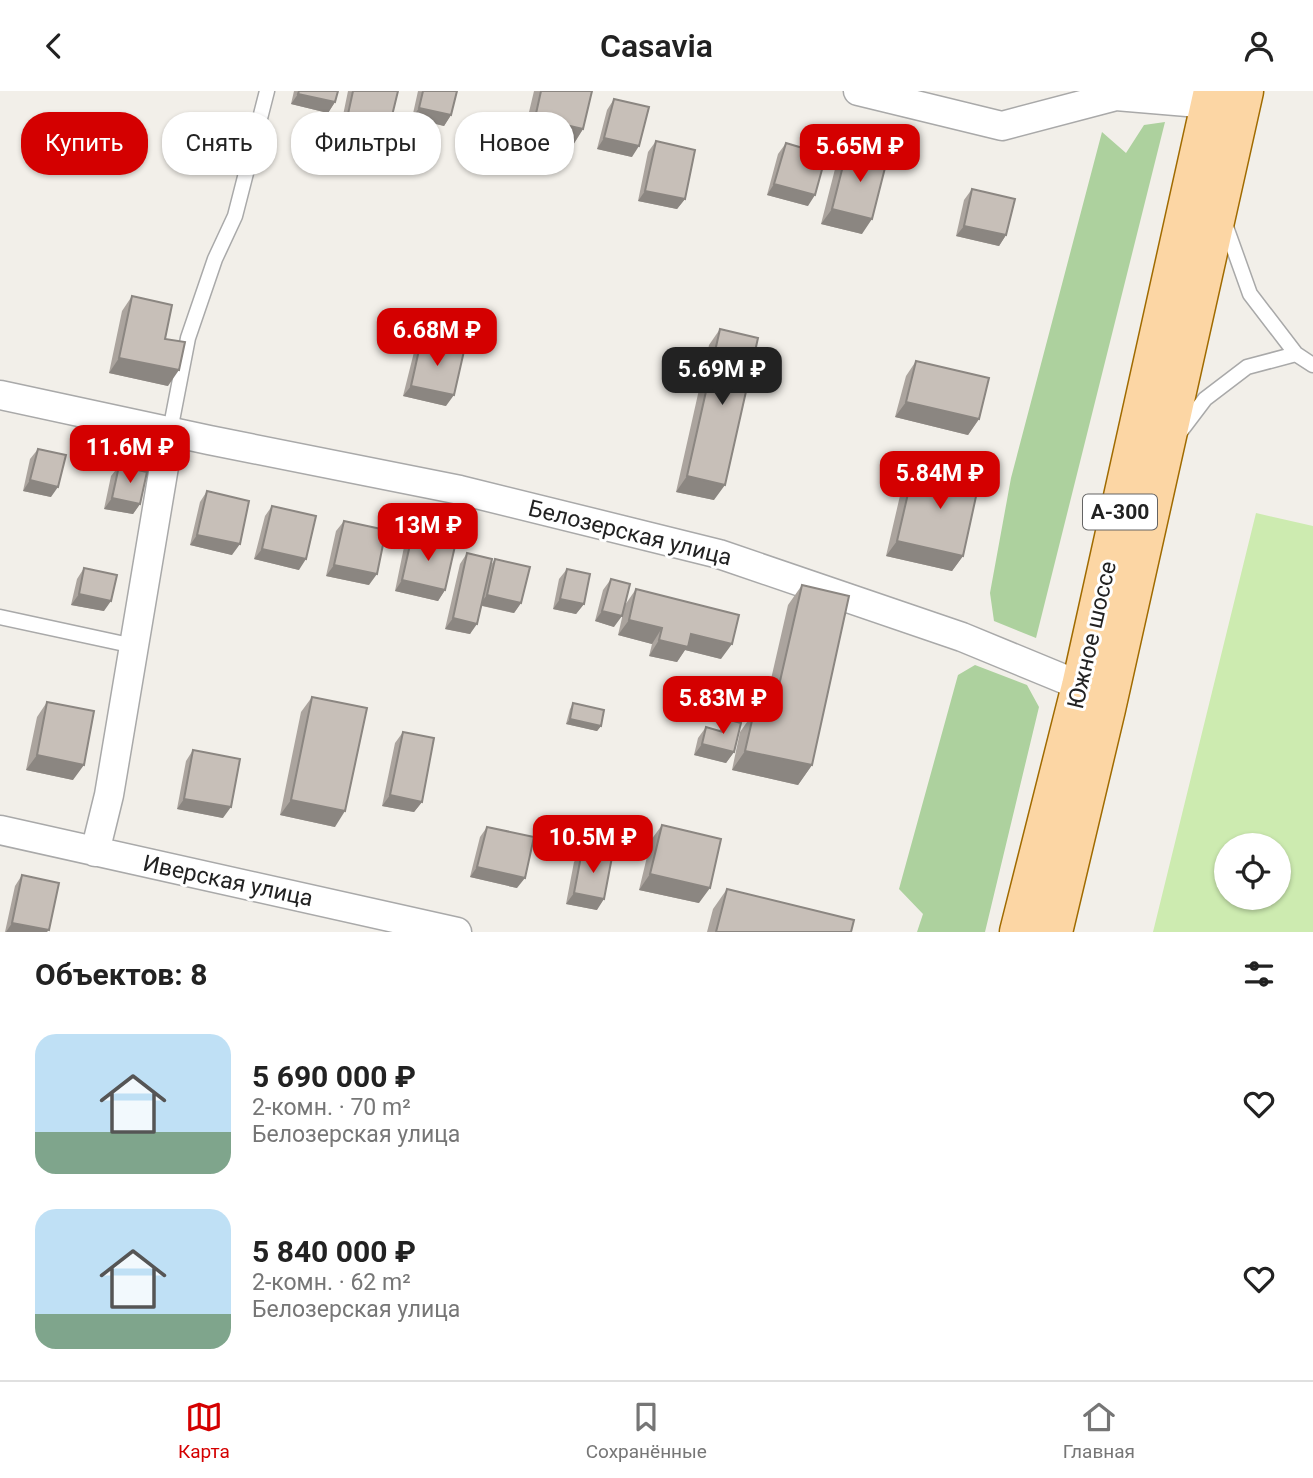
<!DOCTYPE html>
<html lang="ru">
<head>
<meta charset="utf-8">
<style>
	:root { --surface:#fff; --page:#f6f6f6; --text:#222; --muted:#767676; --line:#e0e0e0; --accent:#d40000 }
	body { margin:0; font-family:Roboto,sans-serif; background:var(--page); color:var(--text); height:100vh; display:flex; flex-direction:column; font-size:26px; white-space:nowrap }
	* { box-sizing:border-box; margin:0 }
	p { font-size:23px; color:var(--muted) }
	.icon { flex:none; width:38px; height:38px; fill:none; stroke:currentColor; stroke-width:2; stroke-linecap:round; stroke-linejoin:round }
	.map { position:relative; height:841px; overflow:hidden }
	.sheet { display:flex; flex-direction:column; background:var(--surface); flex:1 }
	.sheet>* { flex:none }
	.top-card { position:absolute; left:21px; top:21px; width:700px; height:63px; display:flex; gap:14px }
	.controls { position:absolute; left:1214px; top:742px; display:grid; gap:14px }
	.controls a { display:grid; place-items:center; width:77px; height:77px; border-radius:50%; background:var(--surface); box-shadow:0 2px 5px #0004; font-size:35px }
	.price { position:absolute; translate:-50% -60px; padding:0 16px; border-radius:14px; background:var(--accent); color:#fff; font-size:23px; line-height:46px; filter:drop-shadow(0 2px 4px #0008) }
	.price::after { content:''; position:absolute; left:50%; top:42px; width:21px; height:16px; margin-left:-10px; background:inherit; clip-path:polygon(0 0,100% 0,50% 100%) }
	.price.current { background:#222; color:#fff }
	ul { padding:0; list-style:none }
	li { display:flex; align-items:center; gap:21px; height:175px; padding:0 35px }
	li span { display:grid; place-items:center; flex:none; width:196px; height:140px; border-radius:21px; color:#555 }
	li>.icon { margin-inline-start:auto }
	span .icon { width:84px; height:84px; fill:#fffc; stroke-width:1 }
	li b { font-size:30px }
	h2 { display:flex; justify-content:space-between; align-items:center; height:84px; padding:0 35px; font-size:30px }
	.chip { padding:0 24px; border-radius:28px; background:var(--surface); box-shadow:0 2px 5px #0004; font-size:24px; line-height:63px }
	.chip.current { background:var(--accent); color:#fff }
	header { display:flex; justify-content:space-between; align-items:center; height:91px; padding:0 35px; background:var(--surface); font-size:32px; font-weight:600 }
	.tabs { display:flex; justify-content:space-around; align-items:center; height:98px; border-top:2px solid var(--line); background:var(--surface); font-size:19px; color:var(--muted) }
	.tabs a { display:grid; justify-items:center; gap:4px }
	.tabs .current { color:var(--accent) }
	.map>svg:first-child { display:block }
	.grass { fill:#cdebb0; fill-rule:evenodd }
	.forest { fill:#add19e }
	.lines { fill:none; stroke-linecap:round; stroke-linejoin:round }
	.lane-casing { stroke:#a9a9a9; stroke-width:17 }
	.street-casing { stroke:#a9a9a9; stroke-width:31 }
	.primary-casing { stroke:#a06b00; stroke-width:41 }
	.lane { stroke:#fff; stroke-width:14 }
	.street { stroke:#fff; stroke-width:28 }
	.primary { stroke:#fcd6a4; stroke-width:38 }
	.wall { fill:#aba49e }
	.shaded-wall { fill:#8b8681 }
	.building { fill:#c7bfb8; stroke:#8b8681; stroke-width:2 }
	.labels { text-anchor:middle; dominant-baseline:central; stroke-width:6; stroke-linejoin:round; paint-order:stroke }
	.shield { fill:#fff; stroke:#646464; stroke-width:2 }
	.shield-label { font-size:21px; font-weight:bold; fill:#222 }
	.street-label { font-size:23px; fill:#222; stroke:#fff }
</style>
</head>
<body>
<header><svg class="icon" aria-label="back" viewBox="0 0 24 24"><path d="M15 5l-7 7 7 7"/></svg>Casavia<svg class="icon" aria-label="person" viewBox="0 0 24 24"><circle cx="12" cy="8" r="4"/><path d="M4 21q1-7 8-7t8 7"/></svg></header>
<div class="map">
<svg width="1313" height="841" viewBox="0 0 1313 841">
	<rect width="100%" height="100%" fill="#f2efe9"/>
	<!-- grass -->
	<path class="grass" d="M1256,422L1313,435V841H1153ZM1227,754H1279V807H1227Z"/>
	<!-- forest -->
	<path class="forest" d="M1165,31L1036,547L994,530L990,502L1011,387L1102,41L1126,62L1144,34Z
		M975,574L1027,594L1039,616L985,841H917L923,823L899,798L958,584Z"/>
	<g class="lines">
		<defs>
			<path id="lane" d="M1225,133L1250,203L1296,263L1313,274
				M170,340L188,247L215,168L235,125L267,0
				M1180,341L1205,308L1247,276L1296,263
				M0,526L134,555"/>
			<path id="street" d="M858,0L1002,35L1116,5L1211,13
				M0,304L209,349L460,399L719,463L962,546L1081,595
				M0,739L457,841
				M95,761L109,704L170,340"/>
			<path id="primary" d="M1019,841L1081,595L1213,0
				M1053,841L1106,618L1244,0"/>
		</defs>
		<!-- lane casing -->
		<use href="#lane" class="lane-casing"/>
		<!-- street casing -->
		<use href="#street" class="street-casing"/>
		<!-- primary casing -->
		<use href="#primary" class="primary-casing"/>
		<!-- lane -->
		<use href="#lane" class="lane"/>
		<!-- street -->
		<use href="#street" class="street"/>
		<!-- primary -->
		<use href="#primary" class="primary"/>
	</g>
	<!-- wall -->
	<path class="wall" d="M294,0H338L335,11L328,22L291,13Z
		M348,0H398L390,33L383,44L341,34Z
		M418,0H457L451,24L444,35L412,27Z
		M534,0H592L583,38L573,54L524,42Z
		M614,8L632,66L597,58L607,19Z
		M656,50L685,108L677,118L638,110L648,61Z
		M786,52L808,115L767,104L778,63Z
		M847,59L862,143L821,133L836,74Z
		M972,98L1006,144L999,155L956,145L964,109Z
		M132,205L165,248L168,295L109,282L122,220Z
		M720,238L714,409L676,401L709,254Z
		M421,250L446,315L403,305L414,261Z
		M916,270L979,328L968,344L895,326L906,285Z
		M38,358L51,406L23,400L30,368Z
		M960,373L963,465L952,480L886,465L902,396L913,381L949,389Z
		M119,375L140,413L133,423L104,418L111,385Z
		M207,400L232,464L190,454L200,411Z
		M272,415L299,479L254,468L265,425Z
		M344,430L369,494L326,485L336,440Z
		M412,445L445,499L438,510L395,500L404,456Z
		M467,462L491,474L495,468L521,512L514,522L482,515L470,543L445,538L460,473Z
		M84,477L104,520L71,514L77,488Z
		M567,478L584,513L576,523L553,518L559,488Z
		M611,488L614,536L595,530L603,499Z
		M802,494L812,674L798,694L732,679L740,641L754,621L763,623L788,514Z
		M636,498L721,568L685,559L677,571L649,565L652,553L618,544L625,514Z
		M312,606L335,736L280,724L301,621Z
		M47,611L73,689L26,679L37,626Z
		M573,612L601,635L597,640L566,633L570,618Z
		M726,628L734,661L726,672L694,664L698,647L706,636L719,640Z
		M403,641L422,711L414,721L382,715L395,652Z
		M193,659L223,727L177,718L186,670Z
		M662,734L699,812L639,799L651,749Z
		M487,736L517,797L470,786L480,746Z
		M582,760L597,819L566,813L574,771Z
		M22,784L47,841H5L15,795Z
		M727,798L851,841H707L713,818Z"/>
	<!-- shaded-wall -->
	<path class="shaded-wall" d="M298,3L335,11L328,22L291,13Z
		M419,17L451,24L444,35L412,27Z
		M348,23L390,33L383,44L341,34Z
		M535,27L583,38L573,54L524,42Z
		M604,47L639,55L632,66L597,58Z
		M774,93L815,104L808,115L767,104Z
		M645,100L685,108L677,118L638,110Z
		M832,118L872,128L862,143L821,133Z
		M964,135L1006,144L999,155L956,145Z
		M119,267L179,279L168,295L109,282Z
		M411,295L454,304L446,315L403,305Z
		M906,311L979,328L968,344L895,326Z
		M687,385L725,394L714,409L676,401Z
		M30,389L58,396L51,406L23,400Z
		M112,407L140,413L133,423L104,418Z
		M197,444L240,453L232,464L190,454Z
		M897,450L963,465L952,480L886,465Z
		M262,458L306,468L299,479L254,468Z
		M334,474L377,483L369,494L326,485Z
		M402,489L445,499L438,510L395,500Z
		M79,503L111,510L104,520L71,514Z
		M487,504L521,512L514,522L479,514Z
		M560,508L584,513L576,523L553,518Z
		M602,520L622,525L614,536L595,530Z
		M453,527L477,533L470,543L445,538Z
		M629,529L662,537L652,553L618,544Z
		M691,543L732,553L721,568L685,559L677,571L649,565L659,549Z
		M570,628L601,635L597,640L566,633Z
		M702,653L734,661L726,672L694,664Z
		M745,660L812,674L798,694L732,679Z
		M37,664L84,674L73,689L26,679Z
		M390,704L422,711L414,721L382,715Z
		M184,708L231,716L223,727L177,718Z
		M291,709L345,720L335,736L280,724Z
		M477,776L525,787L517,797L470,786Z
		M650,783L710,797L699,812L639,799Z
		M574,802L604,808L597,819L566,813Z
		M12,832L49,839L47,841H6Z"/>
	<!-- building -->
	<path class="building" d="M299,0H338L335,11L298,3Z
		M353,0H398L390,33L348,23Z
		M423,0H457L451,24L419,17Z
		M541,0H592L583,38L535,27Z
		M614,8L649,16L639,55L604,47Z
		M656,50L695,59L685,108L645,100Z
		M786,52L826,64L815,104L774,93Z
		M847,59L887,69L872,128L832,118Z
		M972,98L1015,108L1006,144L964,135Z
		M132,205L172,214L165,248L185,251L179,279L119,267Z
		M720,238L758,247L725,394L687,385Z
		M421,250L464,260L454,304L411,295Z
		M916,270L989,287L979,328L906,311Z
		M38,358L66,364L58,396L30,389Z
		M960,373L982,378L963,465L897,450L913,381L956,391Z
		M119,375L147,381L140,413L112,407Z
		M207,400L249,410L240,453L197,444Z
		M272,415L316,425L306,468L262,458Z
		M344,430L386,439L377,483L334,474Z
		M412,445L455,455L445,499L402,489Z
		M467,462L492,468L477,533L453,527Z
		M495,468L530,476L521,512L487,504Z
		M84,477L117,484L111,510L79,503Z
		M567,478L590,483L584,513L560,508Z
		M611,488L630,493L622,525L602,520Z
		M802,494L849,505L812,674L745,660L754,621L772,625Z
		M636,498L739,524L732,553L691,543L688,556L659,549L662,537L629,529Z
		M312,606L367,617L345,720L291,709Z
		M47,611L94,620L84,674L37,664Z
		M573,612L604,619L601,635L570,628Z
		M726,628L741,632L734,661L702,653L706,636L723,641Z
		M403,641L434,647L422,711L390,704Z
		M193,659L240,668L231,716L184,708Z
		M662,734L721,748L710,797L650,783Z
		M487,736L534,746L525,787L477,776Z
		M582,760L612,766L604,808L574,802Z
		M22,784L59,792L49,839L12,832Z
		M727,798L854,829L851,841H716Z"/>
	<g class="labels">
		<!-- shield labels -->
		<rect class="shield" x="1083" y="403.5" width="74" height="35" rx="5"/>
		<g class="shield-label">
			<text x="1120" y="421">А-300</text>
		</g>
		<!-- street labels -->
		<g class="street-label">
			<text transform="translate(630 442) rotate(14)">Белозерская улица</text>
			<text transform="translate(1092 544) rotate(-77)">Южное шоссе</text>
			<text transform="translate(228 790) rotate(12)">Иверская улица</text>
		</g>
	</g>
</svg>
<div class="controls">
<a><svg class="icon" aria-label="locate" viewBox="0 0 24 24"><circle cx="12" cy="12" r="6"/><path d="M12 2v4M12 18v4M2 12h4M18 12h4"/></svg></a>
</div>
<b class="price" style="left:860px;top:93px">5.65M ₽</b>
<b class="price" style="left:437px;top:277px">6.68M ₽</b>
<b class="price current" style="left:722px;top:316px">5.69M ₽</b>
<b class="price" style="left:130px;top:394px">11.6M ₽</b>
<b class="price" style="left:940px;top:420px">5.84M ₽</b>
<b class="price" style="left:428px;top:472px">13M ₽</b>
<b class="price" style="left:723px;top:645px">5.83M ₽</b>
<b class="price" style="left:593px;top:784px">10.5M ₽</b>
<div class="top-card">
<a class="chip current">Купить</a>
<a class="chip">Снять</a>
<a class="chip">Фильтры</a>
<a class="chip">Новое</a>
</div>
</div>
<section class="sheet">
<h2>Объектов: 8<svg class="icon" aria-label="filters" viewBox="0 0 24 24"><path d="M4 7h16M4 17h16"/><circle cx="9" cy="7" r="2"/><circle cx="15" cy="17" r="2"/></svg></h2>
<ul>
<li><span style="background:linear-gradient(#bfe0f5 70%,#7fa58c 0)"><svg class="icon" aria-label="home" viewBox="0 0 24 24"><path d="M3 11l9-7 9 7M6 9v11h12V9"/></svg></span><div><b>5 690 000 ₽</b><p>2-комн. · 70 m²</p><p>Белозерская улица</p></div><svg class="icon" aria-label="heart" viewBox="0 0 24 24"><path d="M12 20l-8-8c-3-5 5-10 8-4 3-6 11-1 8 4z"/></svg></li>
<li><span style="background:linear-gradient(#bfe0f5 75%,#7fa58c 0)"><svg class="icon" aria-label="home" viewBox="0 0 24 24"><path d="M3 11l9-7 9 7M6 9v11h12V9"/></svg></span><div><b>5 840 000 ₽</b><p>2-комн. · 62 m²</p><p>Белозерская улица</p></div><svg class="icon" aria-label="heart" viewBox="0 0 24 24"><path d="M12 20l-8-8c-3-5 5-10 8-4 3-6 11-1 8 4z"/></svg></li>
</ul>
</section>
<nav class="tabs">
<a class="current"><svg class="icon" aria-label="map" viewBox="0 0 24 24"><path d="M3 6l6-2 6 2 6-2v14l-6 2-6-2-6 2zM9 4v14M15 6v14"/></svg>Карта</a>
<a><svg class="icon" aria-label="saved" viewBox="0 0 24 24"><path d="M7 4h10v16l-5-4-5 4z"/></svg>Сохранённые</a>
<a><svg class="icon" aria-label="home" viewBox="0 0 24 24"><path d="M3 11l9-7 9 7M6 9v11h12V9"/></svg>Главная</a>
</nav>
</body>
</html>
